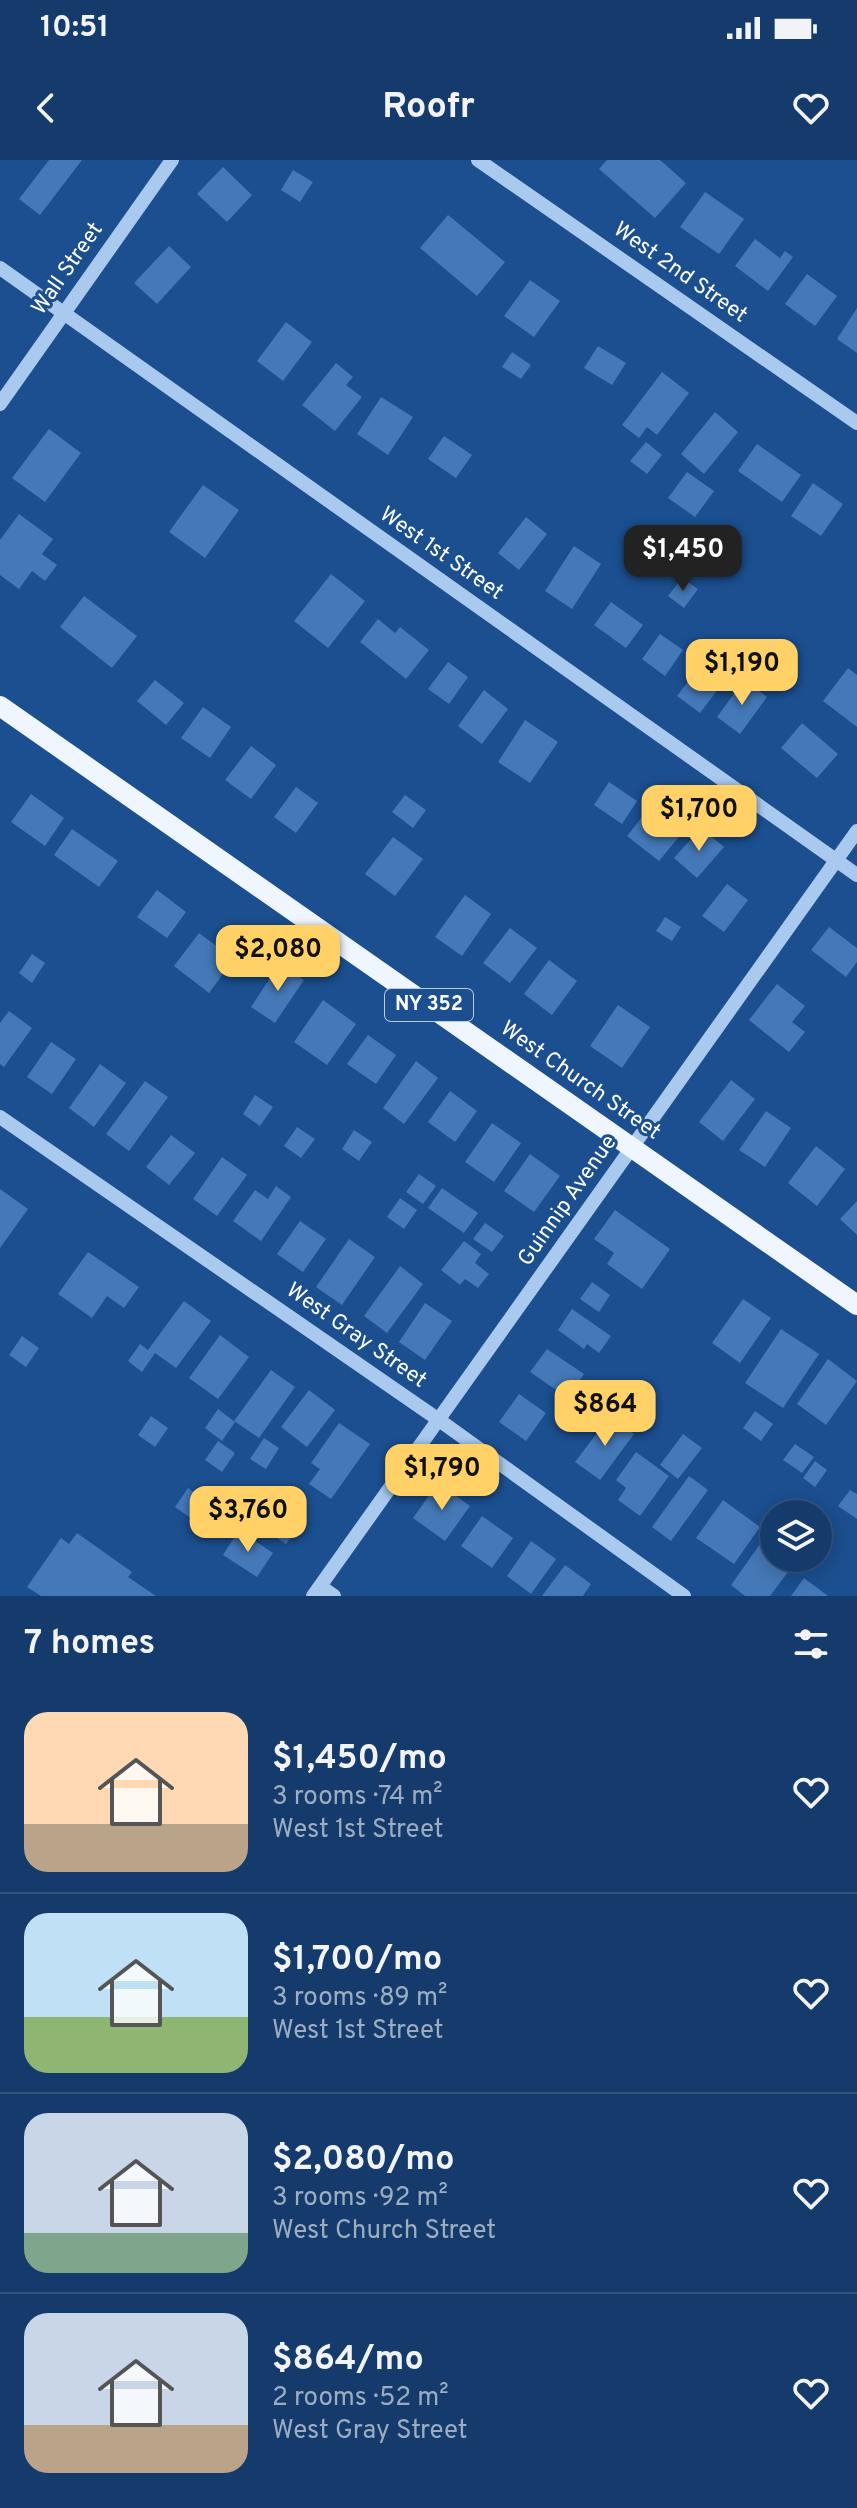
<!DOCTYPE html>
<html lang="en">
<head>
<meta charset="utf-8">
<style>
	:root { --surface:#143b6b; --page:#1d4271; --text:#f1f3f6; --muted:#9dadc1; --line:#33557e; --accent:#ffd166 }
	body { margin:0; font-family:Overpass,sans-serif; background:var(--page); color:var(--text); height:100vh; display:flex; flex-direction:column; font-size:30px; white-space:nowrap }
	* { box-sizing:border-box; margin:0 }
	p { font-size:26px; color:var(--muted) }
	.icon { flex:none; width:44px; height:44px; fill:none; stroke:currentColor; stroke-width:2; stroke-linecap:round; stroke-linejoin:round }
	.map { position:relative; height:1436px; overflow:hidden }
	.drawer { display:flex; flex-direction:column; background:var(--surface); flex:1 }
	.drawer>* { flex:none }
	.buttons { position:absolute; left:760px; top:1340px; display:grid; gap:16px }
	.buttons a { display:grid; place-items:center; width:72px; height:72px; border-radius:50%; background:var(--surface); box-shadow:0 4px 20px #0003,0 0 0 2px var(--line); font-size:40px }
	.price { position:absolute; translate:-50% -68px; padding:0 18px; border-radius:16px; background:var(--accent); color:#111; font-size:26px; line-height:52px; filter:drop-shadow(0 2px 4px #0008) }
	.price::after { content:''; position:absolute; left:50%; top:48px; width:24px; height:18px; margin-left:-12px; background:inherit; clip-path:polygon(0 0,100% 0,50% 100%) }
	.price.selected { background:#222; color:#fff }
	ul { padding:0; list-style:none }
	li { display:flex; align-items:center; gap:24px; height:200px; padding:0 24px }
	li+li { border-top:2px solid var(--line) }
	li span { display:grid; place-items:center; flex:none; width:224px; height:160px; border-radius:24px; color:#555 }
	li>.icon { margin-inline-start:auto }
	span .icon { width:96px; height:96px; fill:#fffc; stroke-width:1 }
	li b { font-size:34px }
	h2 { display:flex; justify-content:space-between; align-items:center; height:96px; padding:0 24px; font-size:34px }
	.status { display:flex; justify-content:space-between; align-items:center; height:56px; padding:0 40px; background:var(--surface); direction:ltr }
	.status svg { height:22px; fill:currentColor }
	header { display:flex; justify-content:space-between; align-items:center; height:104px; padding:0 24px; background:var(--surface); font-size:36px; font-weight:700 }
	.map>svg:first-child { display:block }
	.building { fill:#4478b7 }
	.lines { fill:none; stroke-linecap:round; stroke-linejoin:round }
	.minor { stroke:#a9c9ee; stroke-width:14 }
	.major { stroke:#f0f6ff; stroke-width:20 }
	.labels { text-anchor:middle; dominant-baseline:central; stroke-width:6; stroke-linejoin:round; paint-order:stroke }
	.shield { fill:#1b4f8f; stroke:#bbcadd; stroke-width:2 }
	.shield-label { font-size:20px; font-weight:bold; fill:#fff }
	.street-label { font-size:22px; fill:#fff; stroke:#1b4f8f }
</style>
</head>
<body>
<div class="status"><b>10:51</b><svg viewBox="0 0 49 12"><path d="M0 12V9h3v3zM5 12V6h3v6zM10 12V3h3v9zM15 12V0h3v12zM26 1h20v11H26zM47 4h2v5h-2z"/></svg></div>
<header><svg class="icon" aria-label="back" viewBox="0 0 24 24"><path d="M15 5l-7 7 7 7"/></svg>Roofr<svg class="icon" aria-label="heart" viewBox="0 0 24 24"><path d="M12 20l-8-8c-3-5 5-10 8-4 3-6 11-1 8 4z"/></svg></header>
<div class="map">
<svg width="857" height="1436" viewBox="0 0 857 1436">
	<rect width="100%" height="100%" fill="#1b4f8f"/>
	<!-- building -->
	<path class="building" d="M49,0H82L40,55L19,39Z
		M607,0H660L686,23L655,58L599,9Z
		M223,7L252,35L227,62L197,34Z
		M293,10L313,22L300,42L281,30Z
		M705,32L744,59L719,94L680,67Z
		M448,55L505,102L477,136L420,88Z
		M755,79L780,98L785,91L793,97L768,131L735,106Z
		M169,86L191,107L157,144L134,123Z
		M807,114L837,136L815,166L785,144Z
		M530,120L560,141L534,177L504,156Z
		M857,148V193L837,179Z
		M286,162L312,182L283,221L257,201Z
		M598,186L626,203L612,225L584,208Z
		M512,192L531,205L521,219L502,207Z
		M336,203L353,217L346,225L362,237L335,271L302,245Z
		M662,212L689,233L657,275L647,267L639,278L622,265Z
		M381,237L413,257L388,295L357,274Z
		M715,252L738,272L704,314L681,294Z
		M49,269L81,293L45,342L12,318Z
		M444,276L472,295L456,318L428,299Z
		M646,282L662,295L647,314L630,301Z
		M757,284L801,315L782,342L738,311Z
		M687,312L714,331L695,357L668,338Z
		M813,323L843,344L821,376L791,356Z
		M203,325L239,350L205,398L169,372Z
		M19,354L53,379L42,394L57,405L45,421L32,411L19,429L0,415V380Z
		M526,357L547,374L519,410L498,393Z
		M574,386L601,404L572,449L545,431Z
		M331,414L365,441L328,488L294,461Z
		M682,418L698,429L684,448L668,436Z
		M84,436L137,476L112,508L60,467Z
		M611,442L643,465L626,488L594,465Z
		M378,459L395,473L400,467L429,490L406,519L360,482Z
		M660,474L683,490L665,516L642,499Z
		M448,502L468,517L449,544L428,529Z
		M699,507L722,524L700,553L677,536Z
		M848,508L857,515V567L823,541Z
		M155,520L184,543L166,565L137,541Z
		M744,520L767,537L740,574L717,557Z
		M484,530L508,549L482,584L458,566Z
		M203,547L231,567L210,598L181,578Z
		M525,560L558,582L530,623L498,602Z
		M802,563L838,594L817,618L781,588Z
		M251,586L276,605L251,639L225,620Z
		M609,622L637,641L622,664L594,645Z
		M296,627L318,643L296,673L274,657Z
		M31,634L64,658L45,686L11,662Z
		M405,635L426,650L413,668L392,652Z
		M655,641L687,667L659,701L627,676Z
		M701,668L724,687L697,718L674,698Z
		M72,669L118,701L99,727L54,695Z
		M393,677L423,699L395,736L365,714Z
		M727,724L748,740L724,772L702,756Z
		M157,730L186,752L167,778L137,757Z
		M465,735L491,754L462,796L435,777Z
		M665,757L681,767L672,781L656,771Z
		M829,767L857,788V802L846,817L811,790Z
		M510,768L537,788L510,823L483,803Z
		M199,773L234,799L209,833L174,806Z
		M32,794L45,803L32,823L19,813Z
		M549,800L577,821L552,855L524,834Z
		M280,803L304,820L275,863L251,847Z
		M777,824L805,846L792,862L805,872L789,892L749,860Z
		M323,840L356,864L327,905L294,882Z
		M618,845L650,867L622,908L590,886Z
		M9,851L32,868L4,907L0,904V863Z
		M368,875L396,895L376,924L347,904Z
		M51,882L76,899L52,934L27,917Z
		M416,901L438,918L404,964L383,948Z
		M100,904L126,923L94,967L69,948Z
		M731,920L755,939L723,981L699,962Z
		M145,921L168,937L129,991L106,974Z
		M450,931L477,951L455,982L428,962Z
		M255,935L273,947L260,966L243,954Z
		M766,951L791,968L765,1007L739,990Z
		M492,963L521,983L494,1022L465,1002Z
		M297,967L315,979L301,998L284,986Z
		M354,970L372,982L359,1001L342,989Z
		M171,975L195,993L169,1025L146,1007Z
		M816,986L845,1009L817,1046L788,1023Z
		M530,994L560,1016L534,1052L504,1031Z
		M222,997L247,1015L217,1056L193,1039Z
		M419,1014L436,1026L423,1044L406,1032Z
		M276,1026L291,1037L261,1081L233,1061L255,1030L268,1039Z
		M442,1028L478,1053L464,1073L428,1048Z
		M0,1029L28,1049L0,1088Z
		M400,1038L417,1050L404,1069L387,1057Z
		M857,1041V1075L840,1059Z
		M615,1050L670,1089L642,1129L607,1104L614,1093L594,1079Z
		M300,1061L326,1079L303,1112L277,1094Z
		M485,1063L504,1076L492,1092L473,1079Z
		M349,1079L375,1097L342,1145L316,1127Z
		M464,1081L481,1094L475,1103L489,1114L478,1128L465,1119L460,1125L441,1110Z
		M88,1092L139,1127L124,1148L107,1136L92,1158L58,1134Z
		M400,1106L423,1124L387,1173L364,1156Z
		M592,1122L610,1135L599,1152L580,1139Z
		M743,1139L771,1158L740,1203L712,1183Z
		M184,1141L211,1161L176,1208L155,1193L142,1212L128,1201L140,1184L148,1190Z
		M425,1143L452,1161L425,1200L399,1182Z
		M572,1149L611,1176L599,1193L587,1184L584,1189L558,1170Z
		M781,1169L819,1194L783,1248L745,1223Z
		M220,1175L249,1197L218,1239L189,1218Z
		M22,1176L39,1188L26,1207L9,1195Z
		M547,1189L584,1214L568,1238L530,1212Z
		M828,1199L857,1221L826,1265L797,1244Z
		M271,1210L295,1227L259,1278L234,1261Z
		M309,1230L335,1250L307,1287L281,1267Z
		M519,1234L546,1253L526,1281L499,1262Z
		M574,1238L594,1253L583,1269L563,1254Z
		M218,1249L235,1262L222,1281L205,1268Z
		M755,1251L773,1264L761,1281L743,1268Z
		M151,1256L168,1268L155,1287L138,1275Z
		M610,1256L634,1274L600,1320L575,1302Z
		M339,1263L370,1284L331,1339L309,1324L320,1309L311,1303Z
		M683,1274L702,1288L678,1319L660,1305Z
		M264,1278L279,1288L266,1309L250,1299Z
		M218,1281L235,1293L222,1312L205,1300Z
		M795,1284L814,1297L802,1313L783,1300Z
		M636,1292L669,1316L640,1356L618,1340L626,1328L616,1320Z
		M815,1301L827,1310L815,1327L803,1318Z
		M689,1316L708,1330L671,1381L652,1367Z
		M438,1323L470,1346L445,1381L413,1358Z
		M188,1328L205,1340L192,1359L175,1347Z
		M850,1330L857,1334V1359L838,1346Z
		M271,1332L306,1356L286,1384L252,1361Z
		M723,1340L760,1367L734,1404L696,1378Z
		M482,1356L513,1378L492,1408L461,1386Z
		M239,1370L273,1393L257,1417L223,1395Z
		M77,1373L132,1412L128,1417L156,1436H41L27,1427L61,1378L69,1384Z
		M765,1377L774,1383V1398L797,1400L770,1436H745L731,1425Z
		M531,1381L556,1399L531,1434L507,1416Z
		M565,1405L591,1424L583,1436H542Z
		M804,1418L828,1436H791Z"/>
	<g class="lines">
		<!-- minor -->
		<path class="minor" d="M478,0L857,263
			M0,108L857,715
			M0,244L172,0
			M0,957L439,1260L684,1436
			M320,1426L334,1436
			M313,1436L857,671"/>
		<!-- major -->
		<path class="major" d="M0,546L857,1145"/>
	</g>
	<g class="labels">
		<!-- shield labels -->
		<rect class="shield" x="385" y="829" width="88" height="32" rx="6"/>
		<g class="shield-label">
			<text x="429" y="845">NY 352</text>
		</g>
		<!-- street labels -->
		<g class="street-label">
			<text transform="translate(68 109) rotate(-55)">Wall Street</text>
			<text transform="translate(680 113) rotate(35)">West 2nd Street</text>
			<text transform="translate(441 394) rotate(35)">West 1st Street</text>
			<text transform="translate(580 921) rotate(35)">West Church Street</text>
			<text transform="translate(568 1041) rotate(-55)">Guinnip Avenue</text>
			<text transform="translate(356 1176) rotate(35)">West Gray Street</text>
		</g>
	</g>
</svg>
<div class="buttons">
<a><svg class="icon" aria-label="layers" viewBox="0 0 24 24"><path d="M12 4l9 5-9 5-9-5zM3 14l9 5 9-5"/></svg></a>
</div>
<b class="price selected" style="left:683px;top:433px">$1,450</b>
<b class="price" style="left:742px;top:547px">$1,190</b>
<b class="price" style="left:699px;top:693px">$1,700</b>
<b class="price" style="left:278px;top:833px">$2,080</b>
<b class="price" style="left:605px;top:1288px">$864</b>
<b class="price" style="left:442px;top:1352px">$1,790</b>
<b class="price" style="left:248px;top:1394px">$3,760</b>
</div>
<section class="drawer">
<h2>7 homes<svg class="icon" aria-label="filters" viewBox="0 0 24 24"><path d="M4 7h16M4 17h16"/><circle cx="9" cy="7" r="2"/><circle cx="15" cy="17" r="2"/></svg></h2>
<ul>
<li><span style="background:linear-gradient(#ffd9b3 70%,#b9a48a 0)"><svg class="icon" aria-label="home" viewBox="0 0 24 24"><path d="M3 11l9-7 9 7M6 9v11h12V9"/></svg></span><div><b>$1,450/mo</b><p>3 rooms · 74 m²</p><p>West 1st Street</p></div><svg class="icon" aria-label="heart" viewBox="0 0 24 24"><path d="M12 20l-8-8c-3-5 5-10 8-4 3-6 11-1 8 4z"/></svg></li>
<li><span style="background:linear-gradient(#bfe0f5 65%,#8fb573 0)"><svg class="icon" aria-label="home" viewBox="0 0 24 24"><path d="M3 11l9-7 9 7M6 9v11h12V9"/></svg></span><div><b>$1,700/mo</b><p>3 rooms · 89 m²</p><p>West 1st Street</p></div><svg class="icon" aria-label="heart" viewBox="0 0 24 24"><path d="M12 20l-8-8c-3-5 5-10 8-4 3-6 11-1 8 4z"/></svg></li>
<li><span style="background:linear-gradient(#c9d6e8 75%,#7fa58c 0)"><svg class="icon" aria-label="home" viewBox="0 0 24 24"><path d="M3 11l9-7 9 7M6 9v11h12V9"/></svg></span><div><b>$2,080/mo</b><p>3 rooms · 92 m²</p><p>West Church Street</p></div><svg class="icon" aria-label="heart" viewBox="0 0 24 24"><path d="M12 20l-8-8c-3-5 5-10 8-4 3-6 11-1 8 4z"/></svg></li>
<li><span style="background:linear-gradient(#c9d6e8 70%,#b9a48a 0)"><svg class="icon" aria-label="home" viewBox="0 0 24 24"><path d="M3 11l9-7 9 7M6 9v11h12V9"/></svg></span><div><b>$864/mo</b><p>2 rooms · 52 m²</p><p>West Gray Street</p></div><svg class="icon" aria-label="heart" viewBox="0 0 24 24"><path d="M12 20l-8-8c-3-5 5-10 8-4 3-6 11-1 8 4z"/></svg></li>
</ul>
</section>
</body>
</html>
